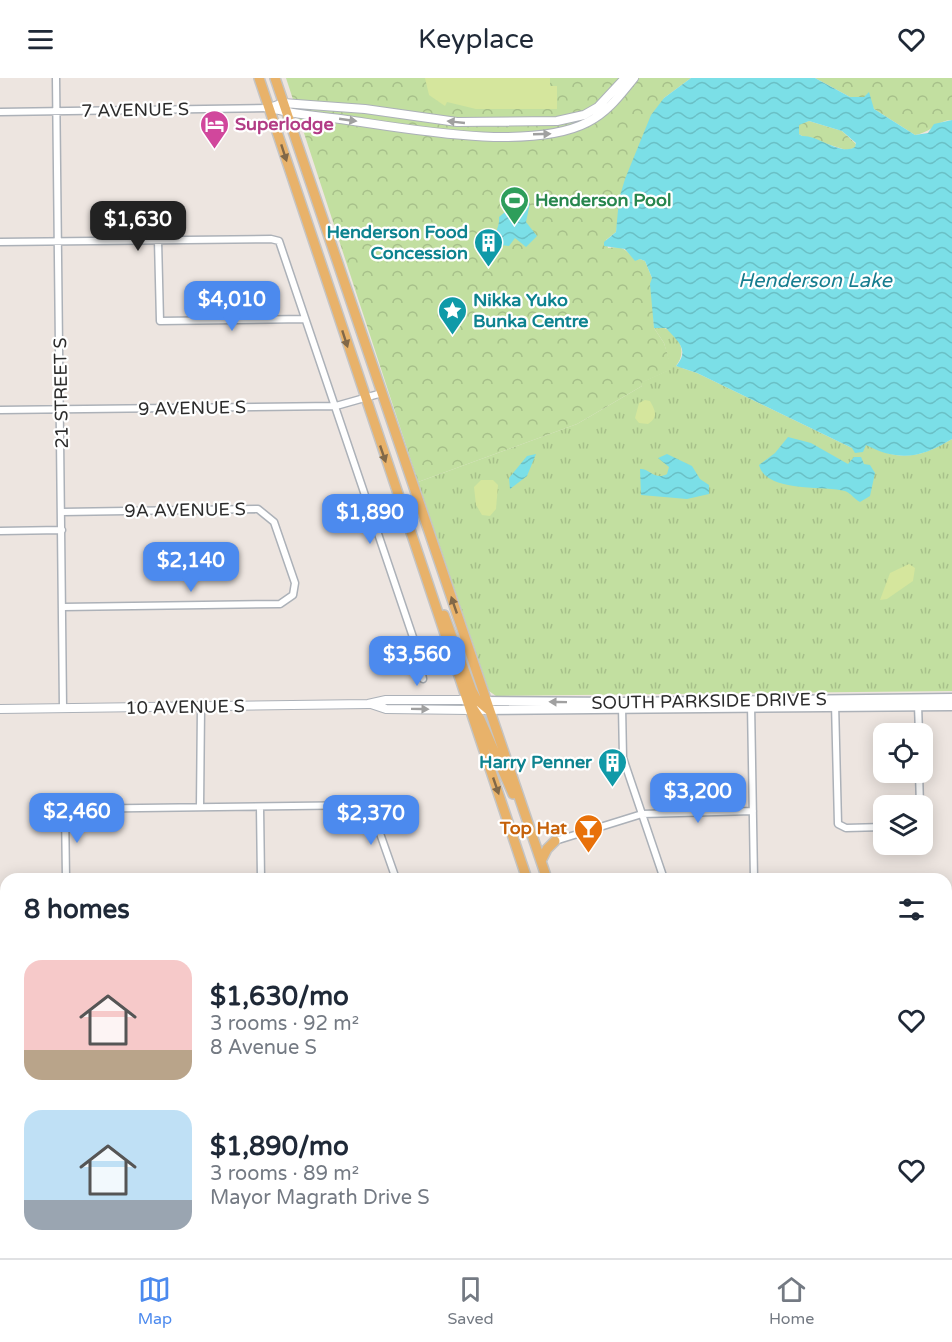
<!DOCTYPE html>
<html lang="en">
<head>
<meta charset="utf-8">
<style>
	:root { --surface:#fff; --page:#f2f2f3; --text:#1f2937; --muted:#747a83; --line:#e0e1e3; --accent:#4c8aee }
	body { margin:0; font-family:"Varela Round",sans-serif; background:var(--page); color:var(--text); height:100vh; display:flex; flex-direction:column; font-size:22px; white-space:nowrap }
	* { box-sizing:border-box; margin:0 }
	p { font-size:20px; color:var(--muted) }
	.icon { flex:none; width:33px; height:33px; fill:none; stroke:currentColor; stroke-width:2; stroke-linecap:round; stroke-linejoin:round }
	.map { position:relative; flex:1; overflow:hidden }
	.sheet { position:absolute; left:0px; top:795px; width:952px; height:386px; display:flex; flex-direction:column; background:var(--surface); border-radius:18px 18px 0 0; box-shadow:0 3px 15px #0003 }
	.sheet>* { flex:none }
	.buttons { position:absolute; left:873px; top:645px; display:grid; gap:12px }
	.buttons a { display:grid; place-items:center; width:60px; height:60px; border-radius:12px; background:var(--surface); box-shadow:0 3px 15px #0003; font-size:30px }
	.price { position:absolute; translate:-50% -51px; padding:0 14px; border-radius:12px; background:var(--accent); color:#fff; font-size:20px; line-height:39px; filter:drop-shadow(0 2px 3px #0008) }
	.price::after { content:''; position:absolute; left:50%; top:36px; width:18px; height:14px; margin-left:-9px; background:inherit; clip-path:polygon(0 0,100% 0,50% 100%) }
	.price.selected { background:#222; color:#fff }
	ul { padding:0; list-style:none }
	li { display:flex; align-items:center; gap:18px; height:150px; padding:0 24px }
	li span { display:grid; place-items:center; flex:none; width:168px; height:120px; border-radius:18px; color:#555 }
	li>.icon { margin-inline-start:auto }
	span .icon { width:72px; height:72px; fill:#fffc; stroke-width:1 }
	li b { font-size:26px }
	h2 { display:flex; justify-content:space-between; align-items:center; height:72px; padding:0 24px; font-size:26px }
	header { display:flex; justify-content:space-between; align-items:center; height:78px; padding:0 24px; background:var(--surface); font-size:27px; font-weight:600 }
	.dock { display:flex; justify-content:space-around; align-items:center; height:84px; border-top:2px solid var(--line); background:var(--surface); font-size:16px; color:var(--muted) }
	.dock a { display:grid; justify-items:center; gap:3px }
	.dock .selected { color:var(--accent) }
	.map>svg:first-child { display:block }
	.grass { fill:url(#grass-tufts) }
	.park { fill:url(#park-crowns) }
	.pitch { fill:#d5e69d }
	.water { fill:url(#water-waves); fill-rule:evenodd }
	.lines { fill:none; stroke-linecap:round; stroke-linejoin:round }
	.minor-casing { stroke:#acb1b8; stroke-width:9 }
	.tertiary-casing { stroke:#acb1b8; stroke-width:10 }
	.secondary-casing { stroke:#acb1b8; stroke-width:11 }
	.primary-casing { stroke:#c4c4c4; stroke-width:12 }
	.minor { stroke:#fff; stroke-width:6 }
	.tertiary { stroke:#fff; stroke-width:8 }
	.secondary { stroke:#fff; stroke-width:8 }
	.primary { stroke:#e8b26a; stroke-width:9 }
	.oneway { fill:#a0a0a0 }
	.oneway2 { fill:#816848 }
	.labels { text-anchor:middle; dominant-baseline:central; stroke-width:4.5; stroke-linejoin:round; paint-order:stroke }
	.street-label { font-size:18px; fill:#2c2c2c; stroke:#fff }
	.hotel-label { font-size:18px; font-weight:bold; fill:#b23c85; stroke:#fff; text-anchor:start }
	.leisure-label { font-size:18px; font-weight:bold; fill:#27864d; stroke:#fff; text-anchor:start }
	.culture-label { font-size:18px; font-weight:bold; fill:#0d838f; stroke:#fff; text-anchor:end }
	.food-label { font-size:18px; font-weight:bold; fill:#c56008; stroke:#fff; text-anchor:end }
	.water-label { font-size:20px; font-style:italic; fill:#177d8f; stroke:#fff }
</style>
</head>
<body>
<header><svg class="icon" aria-label="menu" viewBox="0 0 24 24"><path d="M4 6h16M4 12h16M4 18h16"/></svg>Keyplace<svg class="icon" aria-label="heart" viewBox="0 0 24 24"><path d="M12 20l-8-8c-3-5 5-10 8-4 3-6 11-1 8 4z"/></svg></header>
<div class="map">
<svg width="952" height="1180" viewBox="0 0 952 1180">
	<defs>
		<pattern id="grass-tufts" width="24" height="20" patternUnits="userSpaceOnUse" patternTransform="scale(1.5)"><rect width="24" height="20" fill="#c2dfa0"/><path d="M3 7l-1-3M5 7V3M7 7l1-3M15 17l-1-3M17 17v-4M19 17l1-3" fill="none" stroke="#a7c08a"/></pattern>
		<pattern id="park-crowns" width="20" height="18" patternUnits="userSpaceOnUse" patternTransform="scale(1.5)"><rect width="20" height="18" fill="#c2dfa0"/><path d="M2 6a3 3 0 1 1 6 0M12 15a3 3 0 1 1 6 0" fill="none" stroke="#a7c08a"/></pattern>
		<pattern id="water-waves" width="16" height="10" patternUnits="userSpaceOnUse" patternTransform="scale(1.5)"><rect width="16" height="10" fill="#7bdfe7"/><path d="M0 5q4-4 8 0t8 0" fill="none" stroke="#6ac0c6"/></pattern>
	</defs>
	<rect width="100%" height="100%" fill="#ede5e0"/>
	<!-- grass -->
	<path class="grass" d="M662,249C679,255 688,273 676,288L697,295L852,370H863L866,366C899,384 920,380 952,361V613L496,618L489,613L418,404L577,346L642,308L640,305L671,291L664,265L654,250Z
		M290,1174L291,1180H178V1174Z"/>
	<!-- park -->
	<path class="park" d="M286,0H691L664,20L619,138L616,154L606,162L608,170C623,167 626,172 635,182L640,181L645,183L652,200L654,250L664,265L672,291L641,305L642,308L577,346L418,404Z
		M815,0H952V42C938,42 930,55 915,57L874,31L869,21L850,19Z
		M809,43L842,53L856,66L855,70L846,72L802,58L799,56V46Z"/>
	<!-- pitch -->
	<path class="pitch" d="M425,0H550V8H557V31H476L447,24L445,28L429,17Z
		M645,322L650,323C655,332 659,339 648,346L639,345L635,340L639,325Z
		M481,402H493L498,407L496,431L490,438L482,437L476,427L474,409Z
		M909,486L915,490L913,503L887,521L880,522L890,495Z"/>
	<!-- water -->
	<path class="water" d="M691,0H815L850,19H864L869,14L874,31L915,57L928,55L934,46L952,42V361C921,380 899,384 866,367L863,374L855,375L852,370L697,295L676,288C691,271 676,262 666,250H654L650,206L652,200L645,183L640,181L635,183L625,171L604,168V164L616,154L619,121L625,101L651,37L664,20ZM809,43L842,53L856,65L855,69C841,78 818,57 802,58L799,56V47Z
		M517,124L530,125L526,144L537,158L526,169L515,160L509,168L500,167L495,163C494,154 500,149 499,139Z
		M788,359L811,365L848,386L854,379H861L864,386L870,387L875,395L870,418L860,424C854,421 851,415 845,413C824,407 766,415 759,387L775,375Z
		M536,376L527,398L510,411L509,400L527,378Z
		M667,376L692,388L700,401L709,407V416L687,421L641,417L640,391C649,390 655,403 667,396L669,389L658,380Z"/>
	<g class="lines">
		<defs>
			<path id="minor" d="M56,0L63,630
				M0,34L270,30
				M158,162L160,243L305,241
				M0,164L271,161L279,163L417,571L423,601
				M0,332L336,328L382,315
				M62,434L258,431L274,444L295,505L293,517L280,526L63,529
				M0,453L62,452
				M835,625L838,746L846,750L884,749
				M751,626L754,801
				M918,627L919,656
				M622,628L623,680L664,801
				M919,694L920,728
				M200,729L201,629
				M260,729L261,801
				M555,763L642,736L753,733
				M66,801L65,731L370,727L396,801
				M946,833H952
				M0,836H6
				M946,1017H952
				M0,1031H6
				M946,1104H952
				M0,1126H6
				M170,1174V1180
				M358,1174V1180
				M538,1174L540,1180
				M780,1174V1180
				M895,1180L896,1174"/>
			<path id="tertiary" d="M270,30C295,37 321,38 347,42C409,51 531,74 588,44C608,34 620,17 634,0
				M270,30L283,25L365,31L457,44L557,43L584,37L598,29L625,0
				M371,626L386,631L470,632
				M0,631L368,626L386,622H466"/>
			<path id="secondary" d="M481,623L622,624L952,620
				M470,632L952,628"/>
			<path id="primary" d="M259,0L527,801
				M275,0L547,801
				M444,537L472,613L477,622L490,633
				M470,626L480,641L513,716
				M541,783L547,771L555,763
				M654,1174L656,1180
				M663,1174L665,1180
				M675,1174L677,1180"/>
		</defs>
		<!-- minor casing -->
		<use href="#minor" class="minor-casing"/>
		<!-- tertiary casing -->
		<use href="#tertiary" class="tertiary-casing"/>
		<!-- secondary casing -->
		<use href="#secondary" class="secondary-casing"/>
		<!-- primary casing -->
		<use href="#primary" class="primary-casing"/>
		<!-- minor -->
		<use href="#minor" class="minor"/>
		<!-- tertiary -->
		<use href="#tertiary" class="tertiary"/>
		<!-- secondary -->
		<use href="#secondary" class="secondary"/>
		<!-- primary -->
		<use href="#primary" class="primary"/>
	</g>
	<!-- one-way arrows -->
	<defs><path id="oneway-solid" d="M-6-.8H1V-3.2L6.5 0L1 3.2V.8H-6Z" transform="scale(1.5)"/></defs>
	<g class="oneway">
		<use href="#oneway-solid" transform="translate(348 42) rotate(8)"/>
		<use href="#oneway-solid" transform="translate(456 44) rotate(-174)"/>
		<use href="#oneway-solid" transform="translate(542 56) rotate(-2)"/>
		<use href="#oneway-solid" transform="translate(558 624) rotate(-179)"/>
		<use href="#oneway-solid" transform="translate(420 631) rotate(1)"/>
	</g>
	<g class="oneway2">
		<use href="#oneway-solid" transform="translate(284 75) rotate(72)"/>
		<use href="#oneway-solid" transform="translate(345 261) rotate(72)"/>
		<use href="#oneway-solid" transform="translate(383 376) rotate(71)"/>
		<use href="#oneway-solid" transform="translate(454 527) rotate(-109)"/>
		<use href="#oneway-solid" transform="translate(496 708) rotate(71)"/>
	</g>
	<!-- icons -->
	<defs>
		<symbol id="hotel-pin" viewBox="-11 -11 22 30"><path d="M0 17L-7.5 6A9.5 9.5 0 1 1 7.5 6Z" fill="#d1479c" stroke="#fff"/><path d="M-6-4.5h1.5V1H6V5H4.5V3h-9V5H-6ZM-4 0a1.8 1.8 0 1 1 3.6 0ZM.5 0V-2.5h3Q6-2.5 6 0Z" fill="#fff"/></symbol>
		<symbol id="stadium-pin" viewBox="-11 -11 22 30"><path d="M0 17L-7.5 6A9.5 9.5 0 1 1 7.5 6Z" fill="#2e9e5b" stroke="#fff"/><path d="M0-5a6.5 5 0 1 0 0 10a6.5 5 0 1 0 0-10ZM-3.5-1.8h7v3.6h-7Z" fill="#fff"/></symbol>
		<symbol id="building-pin" viewBox="-11 -11 22 30"><path d="M0 17L-7.5 6A9.5 9.5 0 1 1 7.5 6Z" fill="#0f9aa8" stroke="#fff"/><path d="M-4-6H4V6H1V3H-1V6H-4ZM-2.5-4.3h1.7v1.8h-1.7ZM.8-4.3h1.7v1.8H.8ZM-2.5-1h1.7V.8h-1.7ZM.8-1h1.7V.8H.8Z" fill="#fff"/></symbol>
		<symbol id="sight-pin" viewBox="-11 -11 22 30"><path d="M0 17L-7.5 6A9.5 9.5 0 1 1 7.5 6Z" fill="#0f9aa8" stroke="#fff"/><path d="M0-6L1.8-2.2L6-1.7L2.9 1.2L3.7 5.4L0 3.3L-3.7 5.4L-2.9 1.2L-6-1.7L-1.8-2.2Z" fill="#fff"/></symbol>
		<symbol id="bar-pin" viewBox="-11 -11 22 30"><path d="M0 17L-7.5 6A9.5 9.5 0 1 1 7.5 6Z" fill="#e8710a" stroke="#fff"/><path d="M-6-5H6L.8 .8V4.5H3.5V6h-7V4.5H-.8V.8Z" fill="#fff"/></symbol>
	</defs>
	<g fill-rule="evenodd">
		<use href="#hotel-pin" x="198" y="30" width="33" height="45"/>
		<use href="#stadium-pin" x="498" y="106" width="33" height="45"/>
		<use href="#building-pin" x="472" y="148" width="33" height="45"/>
		<use href="#sight-pin" x="436" y="216" width="33" height="45"/>
		<use href="#building-pin" x="596" y="668" width="33" height="45"/>
		<use href="#bar-pin" x="572" y="734" width="33" height="45"/>
	</g>
	<g class="labels">
		<!-- street labels -->
		<g class="street-label">
			<text transform="translate(135 32) rotate(-1)">7 AVENUE S</text>
			<text transform="translate(61 315) rotate(-91)">21 STREET S</text>
			<text transform="translate(192 330) rotate(-1)">9 AVENUE S</text>
			<text transform="translate(185 432) rotate(-1)">9A AVENUE S</text>
			<text transform="translate(709 623) rotate(-1)">SOUTH PARKSIDE DRIVE S</text>
			<text transform="translate(185 629) rotate(-1)">10 AVENUE S</text>
		</g>
		<!-- hotel labels -->
		<g class="hotel-label">
			<text x="235" y="46">Superlodge</text>
		</g>
		<!-- leisure labels -->
		<g class="leisure-label">
			<text x="535" y="122">Henderson Pool</text>
		</g>
		<!-- culture labels -->
		<g class="culture-label">
			<text x="468" y="154">Henderson Food<tspan x="468" dy="21">Concession</tspan></text>
			<text x="473" y="222" text-anchor="start">Nikka Yuko<tspan x="473" dy="21">Bunka Centre</tspan></text>
			<text x="592" y="684">Harry Penner</text>
		</g>
		<!-- food labels -->
		<g class="food-label">
			<text x="567" y="750">Top Hat</text>
		</g>
		<!-- water labels -->
		<g class="water-label">
			<text x="815" y="203">Henderson Lake</text>
		</g>
	</g>
</svg>
<div class="buttons">
<a><svg class="icon" aria-label="locate" viewBox="0 0 24 24"><circle cx="12" cy="12" r="6"/><path d="M12 2v4M12 18v4M2 12h4M18 12h4"/></svg></a>
<a><svg class="icon" aria-label="layers" viewBox="0 0 24 24"><path d="M12 4l9 5-9 5-9-5zM3 14l9 5 9-5"/></svg></a>
</div>
<b class="price selected" style="left:138px;top:174px">$1,630</b>
<b class="price" style="left:232px;top:254px">$4,010</b>
<b class="price" style="left:370px;top:467px">$1,890</b>
<b class="price" style="left:191px;top:515px">$2,140</b>
<b class="price" style="left:417px;top:609px">$3,560</b>
<b class="price" style="left:698px;top:746px">$3,200</b>
<b class="price" style="left:77px;top:766px">$2,460</b>
<b class="price" style="left:371px;top:768px">$2,370</b>
<section class="sheet">
<h2>8 homes<svg class="icon" aria-label="filters" viewBox="0 0 24 24"><path d="M4 7h16M4 17h16"/><circle cx="9" cy="7" r="2"/><circle cx="15" cy="17" r="2"/></svg></h2>
<ul>
<li><span style="background:linear-gradient(#f6c9c9 75%,#b9a48a 0)"><svg class="icon" aria-label="home" viewBox="0 0 24 24"><path d="M3 11l9-7 9 7M6 9v11h12V9"/></svg></span><div><b>$1,630/mo</b><p>3 rooms · 92 m²</p><p>8 Avenue S</p></div><svg class="icon" aria-label="heart" viewBox="0 0 24 24"><path d="M12 20l-8-8c-3-5 5-10 8-4 3-6 11-1 8 4z"/></svg></li>
<li><span style="background:linear-gradient(#bfe0f5 75%,#9aa5b1 0)"><svg class="icon" aria-label="home" viewBox="0 0 24 24"><path d="M3 11l9-7 9 7M6 9v11h12V9"/></svg></span><div><b>$1,890/mo</b><p>3 rooms · 89 m²</p><p>Mayor Magrath Drive S</p></div><svg class="icon" aria-label="heart" viewBox="0 0 24 24"><path d="M12 20l-8-8c-3-5 5-10 8-4 3-6 11-1 8 4z"/></svg></li>
</ul>
</section>
</div>
<nav class="dock">
<a class="selected"><svg class="icon" aria-label="map" viewBox="0 0 24 24"><path d="M3 6l6-2 6 2 6-2v14l-6 2-6-2-6 2zM9 4v14M15 6v14"/></svg>Map</a>
<a><svg class="icon" aria-label="saved" viewBox="0 0 24 24"><path d="M7 4h10v16l-5-4-5 4z"/></svg>Saved</a>
<a><svg class="icon" aria-label="home" viewBox="0 0 24 24"><path d="M3 11l9-7 9 7M6 9v11h12V9"/></svg>Home</a>
</nav>
</body>
</html>
